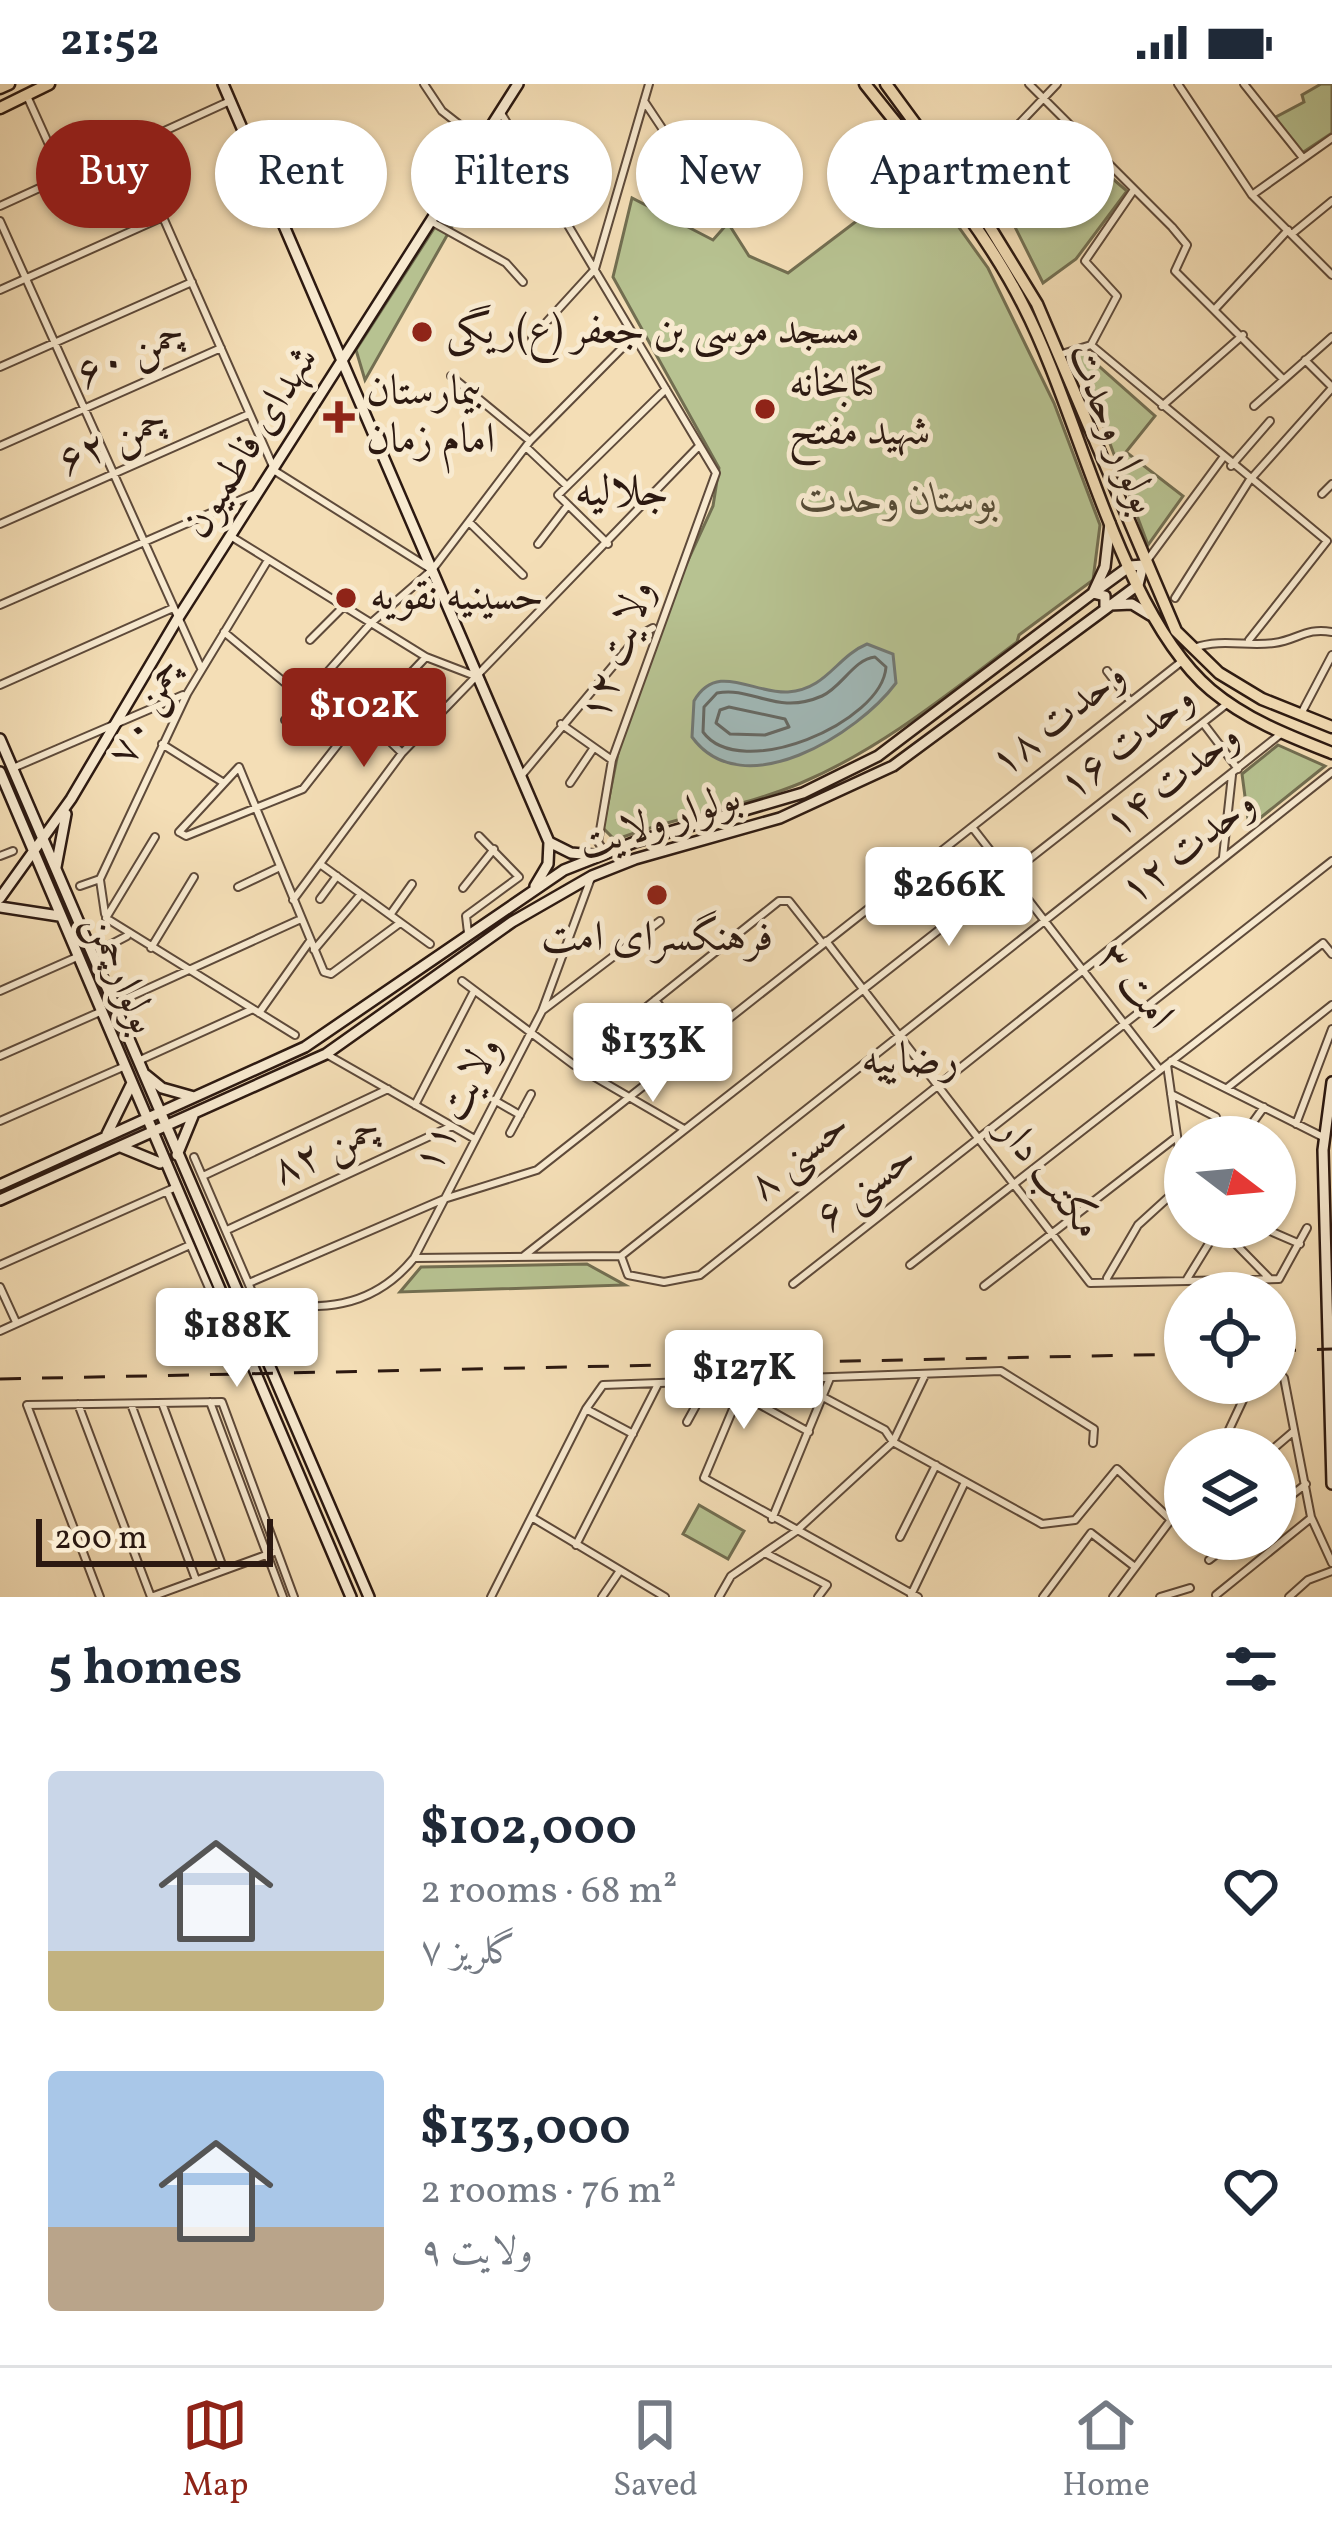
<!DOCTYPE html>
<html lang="en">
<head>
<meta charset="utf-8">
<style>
	:root { --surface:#fff; --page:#f2f2f3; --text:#1f2937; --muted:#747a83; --line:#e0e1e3; --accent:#8f2418 }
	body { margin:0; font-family:Vollkorn,Amiri,serif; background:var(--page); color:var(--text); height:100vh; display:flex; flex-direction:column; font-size:45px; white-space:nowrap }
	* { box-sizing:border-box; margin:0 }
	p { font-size:39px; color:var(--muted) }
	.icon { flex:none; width:66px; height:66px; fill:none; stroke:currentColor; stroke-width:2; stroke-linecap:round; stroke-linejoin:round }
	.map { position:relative; height:1513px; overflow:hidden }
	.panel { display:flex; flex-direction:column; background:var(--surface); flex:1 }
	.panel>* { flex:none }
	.top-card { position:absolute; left:36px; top:36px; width:1260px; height:108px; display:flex; gap:24px }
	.needle { width:78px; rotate:106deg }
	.fabs { position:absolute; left:1164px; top:1032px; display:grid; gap:24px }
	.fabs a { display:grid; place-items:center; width:132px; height:132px; border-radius:50%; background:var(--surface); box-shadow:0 3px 9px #0004; font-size:60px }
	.scale { position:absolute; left:36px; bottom:30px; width:237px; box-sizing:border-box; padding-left:12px; border:6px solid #2c1911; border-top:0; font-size:33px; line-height:42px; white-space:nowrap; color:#2c1911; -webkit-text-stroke:9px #f8ead0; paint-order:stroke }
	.price { position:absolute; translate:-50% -102px; padding:0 27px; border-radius:12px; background:#fff; color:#222; font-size:39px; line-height:78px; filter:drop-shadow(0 3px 6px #0008) }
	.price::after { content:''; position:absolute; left:50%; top:72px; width:36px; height:27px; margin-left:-18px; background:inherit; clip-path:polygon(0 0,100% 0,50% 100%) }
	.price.active { background:var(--accent); color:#fff }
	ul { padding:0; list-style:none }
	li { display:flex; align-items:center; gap:36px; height:300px; padding:0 48px }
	li span { display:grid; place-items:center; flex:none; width:336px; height:240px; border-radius:12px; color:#555 }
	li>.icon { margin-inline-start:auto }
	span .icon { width:144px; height:144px; fill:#fffc; stroke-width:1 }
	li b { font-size:51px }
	h2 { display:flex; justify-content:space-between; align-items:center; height:144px; padding:0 48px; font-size:51px }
	.pill { padding:0 42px; border-radius:54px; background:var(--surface); box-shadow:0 3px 9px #0004; font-size:42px; line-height:108px }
	.pill.active { background:var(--accent); color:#fff }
	.status { display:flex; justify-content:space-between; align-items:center; height:84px; padding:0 60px; background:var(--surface); direction:ltr }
	.status svg { height:33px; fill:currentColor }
	.dock { display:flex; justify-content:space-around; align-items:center; height:168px; border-top:3px solid var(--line); background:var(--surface); font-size:33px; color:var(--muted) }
	.dock a { display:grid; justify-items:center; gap:6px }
	.dock .active { color:var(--accent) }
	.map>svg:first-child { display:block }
	.green { fill:#b7c291; stroke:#726e51; stroke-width:3 }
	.water { fill:#a1b9b8; stroke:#727975; stroke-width:3 }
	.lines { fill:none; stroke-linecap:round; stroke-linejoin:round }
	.shore { stroke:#666964; stroke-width:3 }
	.street-casing { stroke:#5e4a3a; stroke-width:10 }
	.secondary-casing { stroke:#2c1911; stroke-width:14 }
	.primary-casing { stroke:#2c1911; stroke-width:15 }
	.street { stroke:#f8ead0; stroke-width:6 }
	.secondary { stroke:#f8ead0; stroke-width:9 }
	.primary { stroke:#f4deb6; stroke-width:10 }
	.rail { stroke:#2c1911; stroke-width:3; stroke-dasharray:21 21; stroke-linecap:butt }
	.poi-dot { fill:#8f2418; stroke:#f8ead0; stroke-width:4.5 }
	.labels { text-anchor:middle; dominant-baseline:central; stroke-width:10; stroke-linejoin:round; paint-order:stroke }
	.poi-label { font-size:42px; fill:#2c1911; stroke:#f8ead0; text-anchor:start }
	.street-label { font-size:42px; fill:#2c1911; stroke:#f8ead0 }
	.park-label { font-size:42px; font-style:italic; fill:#564c37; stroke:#f8ead0 }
	.neighbourhood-label { font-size:45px; fill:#2c1911; stroke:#f8ead0 }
</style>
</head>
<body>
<div class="status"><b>21:52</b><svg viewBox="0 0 49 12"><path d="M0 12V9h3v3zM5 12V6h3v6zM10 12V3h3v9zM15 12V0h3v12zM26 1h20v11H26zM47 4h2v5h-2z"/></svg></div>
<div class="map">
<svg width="1332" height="1513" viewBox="0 0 1332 1513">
	<rect width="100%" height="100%" fill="#f4deb6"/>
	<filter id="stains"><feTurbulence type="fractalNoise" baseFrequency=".00167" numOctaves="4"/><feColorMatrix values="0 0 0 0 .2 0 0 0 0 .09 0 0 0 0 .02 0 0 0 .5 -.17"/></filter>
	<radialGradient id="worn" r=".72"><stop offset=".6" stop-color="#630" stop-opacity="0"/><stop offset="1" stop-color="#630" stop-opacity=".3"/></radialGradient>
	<!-- green -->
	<path class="green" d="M1321,0H1332V49L1302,69L1274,34L1304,18L1302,11Z
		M1092,77L1127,107L1076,175L1043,199L1014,141Z
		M474,82L483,88L365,296L356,266Z
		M920,89L988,184L1054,319L1100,441L1093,496L1019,551L1017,558C948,610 881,665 801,699C741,724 676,732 615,756L603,744L620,659L678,498L713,422L719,384L613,193L632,114L713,156L728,139L749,172L788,189Z
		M1076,269H1084L1155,332L1126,368L1183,412L1148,461Z
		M1278,661L1325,682L1249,743L1242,690Z
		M587,1180L625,1201L400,1208L421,1183Z
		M699,1421L744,1447L728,1475L683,1450Z"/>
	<!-- water -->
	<path class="water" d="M867,560L893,570L896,599C859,649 743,723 692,653L694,617C717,577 753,610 788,608C827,605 836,573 867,560Z"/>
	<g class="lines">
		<!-- shore -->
		<path class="shore" d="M875,573L886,583C882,639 740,699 703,648L704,623L717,609C753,602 776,632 822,612C842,603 854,575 875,573Z
			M729,623L785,635L789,643L765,651L730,650L716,639L720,626Z"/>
		<defs>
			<path id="street" d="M424,0L442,27L483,59
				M1029,0L1172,143L1187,161L1175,187L1282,294
				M1178,0L1252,111L1332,191
				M1244,0L1303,74
				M27,12L64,94
				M644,17L723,136
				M501,29L716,389L612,676L598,758L605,769
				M132,63L275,387L429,484
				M961,101L1057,0
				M1252,111L1332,54
				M0,122L230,17
				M0,137L201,584
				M432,138L506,179L523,198
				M1293,149L1332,117
				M0,206L163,133
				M1215,225L1288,146
				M532,254L595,185L649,0
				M1091,261L1117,212L1085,177L1133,107
				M1062,270L1091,261L1327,457L1249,556
				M1305,276L1332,303
				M0,283L192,198
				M451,292L530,357
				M1162,322L1243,251
				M1254,322L1332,253
				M0,362L221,264
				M526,363L567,402
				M1231,382L1270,337
				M1322,410L1332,400
				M470,439L523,491
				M0,440L249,330
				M232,453L426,573L478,593
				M538,460L568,421
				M608,460L558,411L666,305
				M1146,478L1222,375
				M1175,514L1249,397L1332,304
				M0,521L254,410
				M224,548L320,628
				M310,556L342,524
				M1194,564C1222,554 1247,563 1274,559C1298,556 1306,543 1332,548
				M1107,587L1130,617
				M0,601L173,524
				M348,617L402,669
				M1301,630L1332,571
				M285,636L371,539L432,486L530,357L635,251
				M1203,639L1238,685
				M561,640L612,676
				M162,660L224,699
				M13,684L183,611
				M521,692L638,552L653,544
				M570,699L593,665
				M972,743L1160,986
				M179,748L239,683L324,888L331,890L400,839
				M179,748L186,752L303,705L357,636L367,635L426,573
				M0,772L13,767
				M1223,773L1232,691
				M320,780L430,860
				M100,796L105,830
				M80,802L100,795L187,610L268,476
				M238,803L280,783
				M463,804L494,765
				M320,815L337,792
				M293,816L402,669L698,363
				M390,831L412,800
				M106,834L295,951
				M106,834L155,753
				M468,849L466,832L519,793L479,752
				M826,857L1090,1199L1279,1195L1307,1144
				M104,864L127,852
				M151,864L194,793
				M314,866L361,810
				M462,897L574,981L684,1045
				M0,907L77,873
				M655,916L692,962
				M114,920L301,835
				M543,926L660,837
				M259,929L310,857
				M326,970L473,1054
				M0,972L100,928
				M138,977L253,925
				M1171,977L1323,1053
				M574,981L779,817H789L823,860
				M1167,981L1184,1101
				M1227,1004L1332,921
				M1171,1010L1216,1033
				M494,1016L520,1031
				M415,1021L474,907
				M0,1037L123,983
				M1296,1040L1332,945
				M510,1049L531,1010
				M1243,1052L1264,1023
				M194,1073L256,1217C318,1228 372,1226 414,1174L542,927L591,794
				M1275,1076L1284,1070
				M203,1092L388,1005
				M167,1107L212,1211L190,1215
				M1275,1115V1120
				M1219,1143L1270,1195
				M1261,1143L1300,1160
				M227,1146L452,1042
				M525,1171L1228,619
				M621,1172L628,1191L664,1198L700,1191L1332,688
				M621,1172L1282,649
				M415,1174L621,1172
				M0,1181L174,1104
				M910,1181L1323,859L1332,870
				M1107,1194L1138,1141L1183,1100
				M1187,1195L1219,1143
				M249,1199L444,1115L537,1086L1181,578
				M793,1200L1332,777
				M984,1202L1174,1055
				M0,1203L16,1238
				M0,1247L190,1161
				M1275,1284L1284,1294L1311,1433L1332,1479
				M746,1294L704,1394L918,1513
				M739,1309L809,1348
				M823,1313L885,1346L893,1358L925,1291
				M210,1318L283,1513
				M162,1319L224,1486
				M78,1320L151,1513
				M131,1320L196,1496
				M586,1325L633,1350
				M687,1338L710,1296
				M1220,1365L1251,1299
				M1273,1365L1294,1347
				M1275,1424L1306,1400
				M533,1434L665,1513
				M772,1435L830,1294
				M900,1453L936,1381
				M576,1461L658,1300
				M765,1469L827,1501L818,1513
				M1209,1476L1236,1455
				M911,1511L965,1398
				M1216,1511L1311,1434
				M100,1513L27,1321L222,1318L294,1513
				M151,1513L277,1467
				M491,1513L586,1325L603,1301L1001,1287L1094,1345L1093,1359
				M602,1513L619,1488
				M719,1513L731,1492L795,1448L893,1358L1042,1440L1075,1436L1117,1385L1171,1436
				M1043,1513L1091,1449L1135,1483
				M1113,1513L1185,1417
				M1160,1513L1190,1504
				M1289,1513L1308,1496L1332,1487"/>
			<path id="secondary" d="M223,0L549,758L571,769L594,771
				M1110,521L1132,520L1150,531
				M0,655L369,1513
				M0,688L351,1513
				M56,783L66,730
				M535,802L548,780L549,758
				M0,814L71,715L178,534L518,0
				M0,823L59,832
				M146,991L162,1004L194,1013
				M1332,998L1323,1066L1332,1400
				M107,1050L131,1001
				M121,1063L160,1079
				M177,1071L193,1032
				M0,1101L305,963L564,786L635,758L803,709L878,672L1093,509L1105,483L1110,439
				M0,1116L326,970L512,838L592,792L635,775L780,734L893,682L1138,501L1143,481L1130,482L1093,509L1105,512V522"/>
			<path id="primary" d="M865,0C921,71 983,141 1024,223C1080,332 1121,530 1211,606C1247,636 1289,652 1332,669
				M886,0L983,132L1037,220L1176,547L1219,589L1262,615L1332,643
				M0,4L9,0
				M0,24L49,0"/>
		</defs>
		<!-- street casing -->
		<use href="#street" class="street-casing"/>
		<!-- secondary casing -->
		<use href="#secondary" class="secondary-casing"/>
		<!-- primary casing -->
		<use href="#primary" class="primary-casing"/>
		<!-- street -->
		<use href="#street" class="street"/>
		<!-- secondary -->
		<use href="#secondary" class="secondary"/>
		<!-- primary -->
		<use href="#primary" class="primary"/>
		<!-- rail -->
		<path class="rail" d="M1275,1267L1332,1265
			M0,1295L1185,1270"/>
	</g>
	<!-- markers -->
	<g class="poi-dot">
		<circle cx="422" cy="248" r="12"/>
		<circle cx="765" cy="325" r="12"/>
		<path d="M333 315h12v12h12v12h-12v12h-12v-12h-12v-12h12z"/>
		<circle cx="346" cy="514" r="12"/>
		<circle cx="657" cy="811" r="12"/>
	</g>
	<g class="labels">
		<!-- poi labels -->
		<g class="poi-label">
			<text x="446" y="248">مسجد موسی بن جعفر (ع)ریگی</text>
			<text x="789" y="301">کتابخانه<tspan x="789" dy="48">شهید مفتح</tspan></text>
			<text x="366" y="309">بیمارستان<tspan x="366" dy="48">امام زمان</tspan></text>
			<text x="370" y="514">حسینیه نقویه</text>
			<text x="657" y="855" text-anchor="middle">فرهنگسرای امت</text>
		</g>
		<!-- street labels -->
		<g class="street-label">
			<text transform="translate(131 271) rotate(-24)">چمن ۶۰</text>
			<text transform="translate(1111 345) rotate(68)">بولوار وحدت</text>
			<text transform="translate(113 358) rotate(-24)">چمن ۶۲</text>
			<text transform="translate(252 359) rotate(-58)">شهدای فاطمیون</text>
			<text transform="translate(619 567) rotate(-70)">ولایت ۱۲</text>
			<text transform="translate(146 628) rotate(-63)">چمن ۷۰</text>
			<text transform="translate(1059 636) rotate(-38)">وحدت ۱۸</text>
			<text transform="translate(1128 659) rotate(-38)">وحدت ۱۶</text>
			<text transform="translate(1173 697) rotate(-38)">وحدت ۱۴</text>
			<text transform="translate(660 739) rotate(-18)">بولوار ولایت</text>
			<text transform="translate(1189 764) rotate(-38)">وحدت ۱۲</text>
			<text transform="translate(120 890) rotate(67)">بولوارچمن</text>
			<text transform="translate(1134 903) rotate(52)">امت ۳</text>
			<text transform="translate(459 1021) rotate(-63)">ولایت ۱۱</text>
			<text transform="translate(327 1067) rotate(-25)">چمن ۸۲</text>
			<text transform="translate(800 1073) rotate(-39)">حسنی ۸</text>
			<text transform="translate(1048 1095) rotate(52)">مکتب دار</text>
			<text transform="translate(867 1104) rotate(-38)">حسنی ۶</text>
		</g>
		<!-- park labels -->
		<g class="park-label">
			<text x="899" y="417">بوستان وحدت</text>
		</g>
		<!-- neighbourhood labels -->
		<g class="neighbourhood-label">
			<text x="622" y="409">جلالیه</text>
			<text x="910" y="977">رضاییه</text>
		</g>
	</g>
	<rect width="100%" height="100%" filter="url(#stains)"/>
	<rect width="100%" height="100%" fill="url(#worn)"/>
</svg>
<div class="fabs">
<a><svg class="needle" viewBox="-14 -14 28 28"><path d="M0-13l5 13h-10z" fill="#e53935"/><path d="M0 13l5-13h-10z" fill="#747a83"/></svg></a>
<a><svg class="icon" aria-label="locate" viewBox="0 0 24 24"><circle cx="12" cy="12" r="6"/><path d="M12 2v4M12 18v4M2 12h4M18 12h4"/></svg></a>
<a><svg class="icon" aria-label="layers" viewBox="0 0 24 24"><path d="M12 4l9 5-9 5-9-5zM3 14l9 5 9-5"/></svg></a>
</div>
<div class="scale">200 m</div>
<b class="price active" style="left:364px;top:686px">$102K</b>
<b class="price" style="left:949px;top:865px">$266K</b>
<b class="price" style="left:653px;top:1021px">$133K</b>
<b class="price" style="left:237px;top:1306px">$188K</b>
<b class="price" style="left:744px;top:1348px">$127K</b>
<div class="top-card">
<a class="pill active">Buy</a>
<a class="pill">Rent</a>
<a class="pill">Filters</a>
<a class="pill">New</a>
<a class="pill">Apartment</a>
</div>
</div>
<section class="panel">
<h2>5 homes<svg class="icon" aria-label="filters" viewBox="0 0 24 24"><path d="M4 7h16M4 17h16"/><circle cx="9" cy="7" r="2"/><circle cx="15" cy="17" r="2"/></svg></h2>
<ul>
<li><span style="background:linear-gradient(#c9d6e8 75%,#c2b280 0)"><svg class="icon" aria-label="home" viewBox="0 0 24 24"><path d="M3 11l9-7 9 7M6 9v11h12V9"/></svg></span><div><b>$102,000</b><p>2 rooms · 68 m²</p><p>گلریز ۷</p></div><svg class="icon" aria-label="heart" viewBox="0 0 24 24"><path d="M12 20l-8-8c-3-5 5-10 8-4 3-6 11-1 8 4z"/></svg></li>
<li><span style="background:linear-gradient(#a9c7e8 65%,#b9a48a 0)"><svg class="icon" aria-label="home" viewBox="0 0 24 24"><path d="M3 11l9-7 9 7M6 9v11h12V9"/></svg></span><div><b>$133,000</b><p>2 rooms · 76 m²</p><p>ولایت ۹</p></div><svg class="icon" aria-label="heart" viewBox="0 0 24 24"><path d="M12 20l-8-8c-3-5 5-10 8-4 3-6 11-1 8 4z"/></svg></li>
</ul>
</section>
<nav class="dock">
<a class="active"><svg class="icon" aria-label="map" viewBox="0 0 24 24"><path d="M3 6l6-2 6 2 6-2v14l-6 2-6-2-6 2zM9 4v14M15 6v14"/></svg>Map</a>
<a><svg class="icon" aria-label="saved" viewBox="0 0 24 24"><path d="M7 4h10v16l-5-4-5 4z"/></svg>Saved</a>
<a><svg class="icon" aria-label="home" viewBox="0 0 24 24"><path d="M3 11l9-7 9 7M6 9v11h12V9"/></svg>Home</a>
</nav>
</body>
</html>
